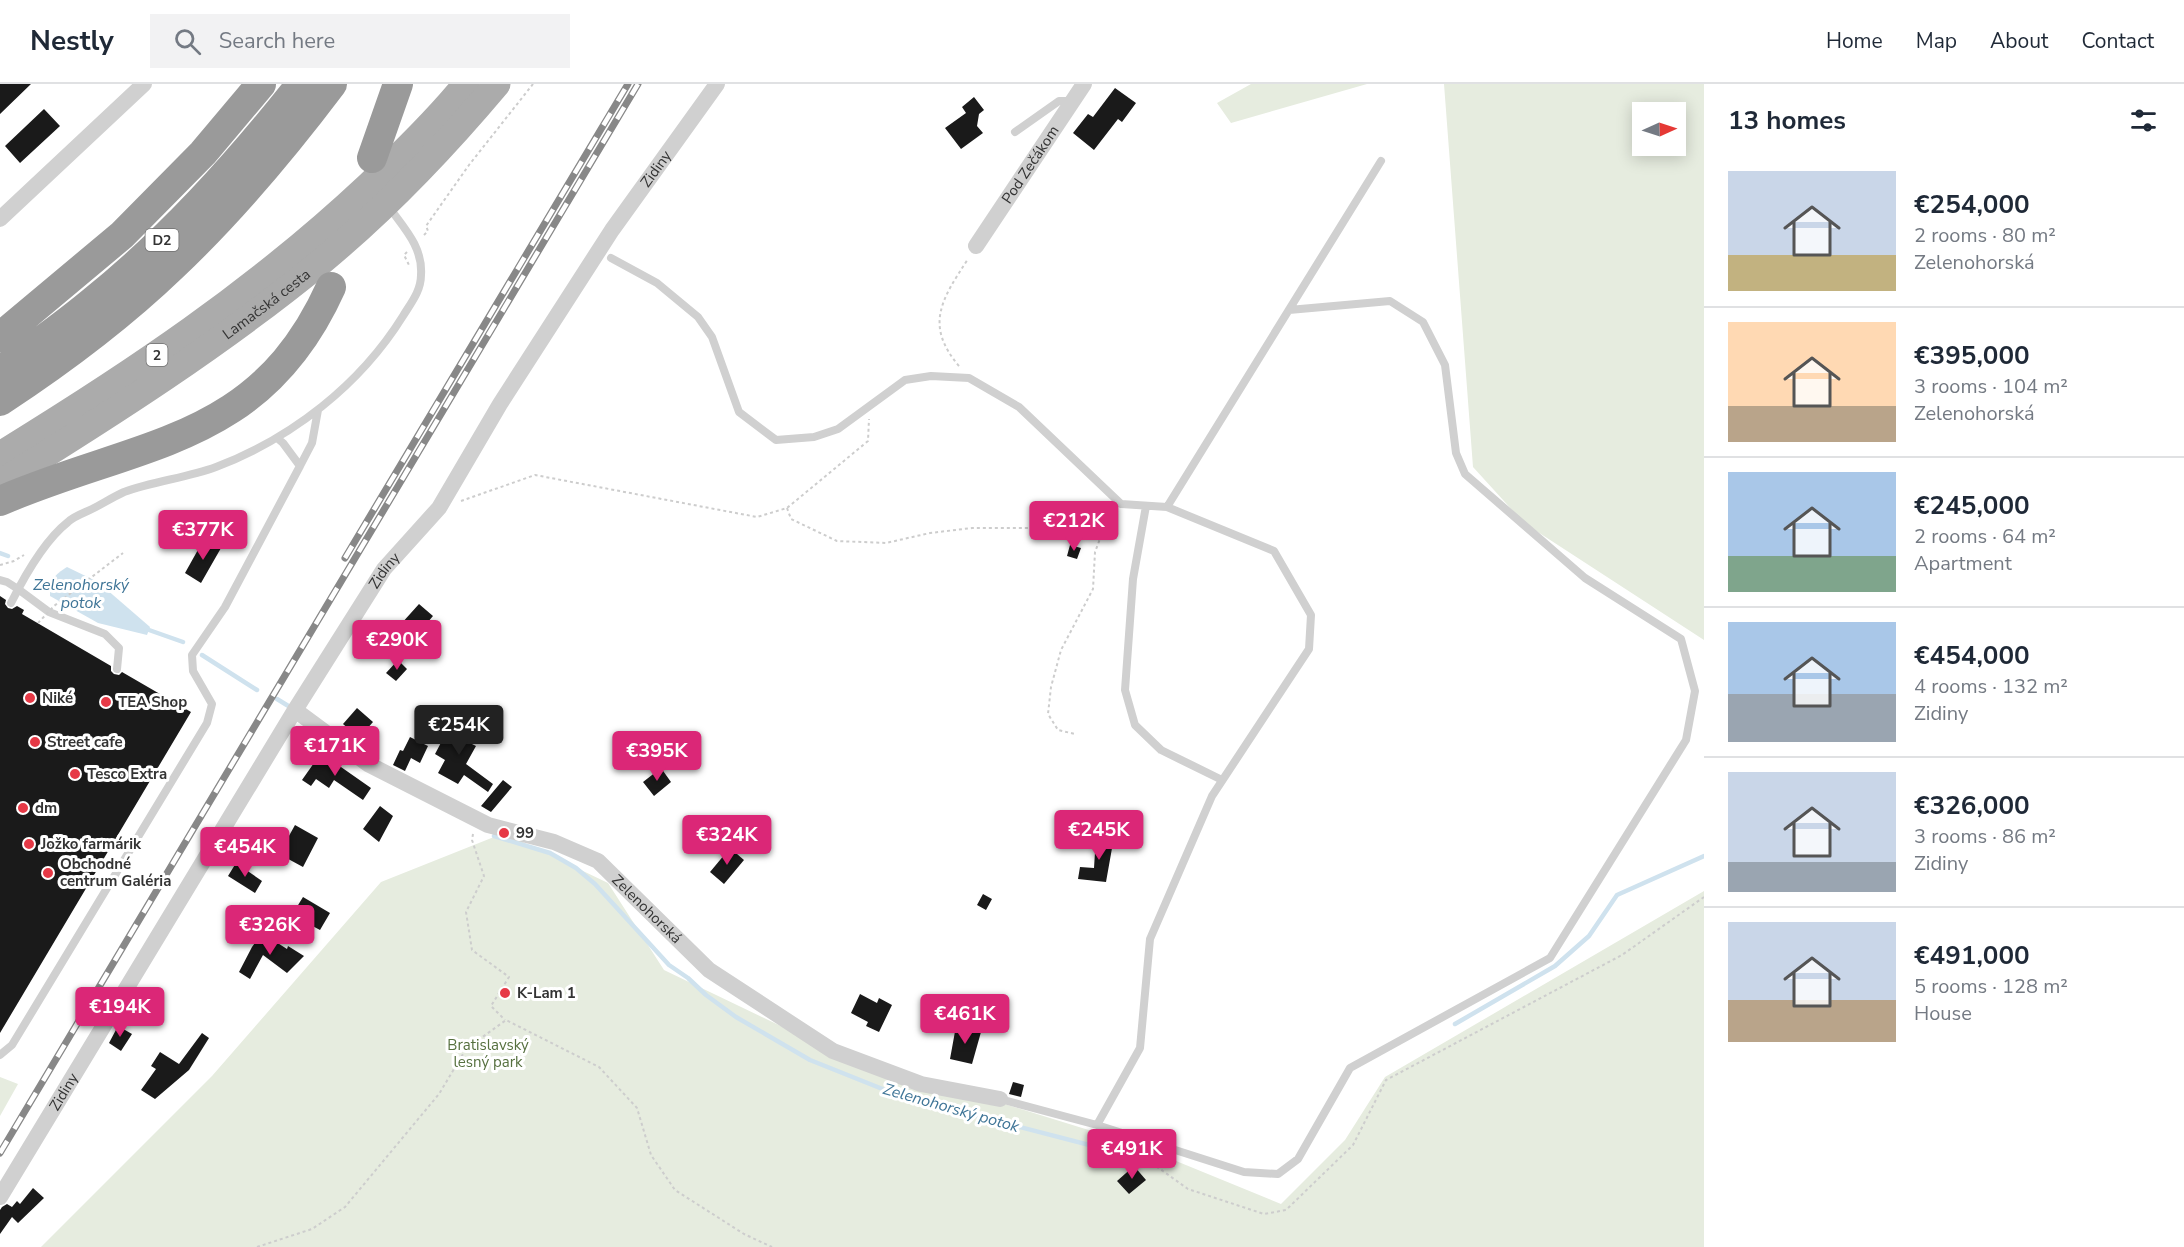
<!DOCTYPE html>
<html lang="en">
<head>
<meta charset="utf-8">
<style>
	:root { --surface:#fff; --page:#f2f2f3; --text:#1f2937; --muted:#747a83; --line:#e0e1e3; --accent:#db2777 }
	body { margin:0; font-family:"Nunito Sans",sans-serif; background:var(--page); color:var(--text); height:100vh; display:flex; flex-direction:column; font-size:22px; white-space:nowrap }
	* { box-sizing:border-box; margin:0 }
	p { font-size:20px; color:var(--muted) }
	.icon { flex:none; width:33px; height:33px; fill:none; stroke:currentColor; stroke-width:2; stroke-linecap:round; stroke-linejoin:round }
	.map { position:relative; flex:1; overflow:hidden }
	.sheet { display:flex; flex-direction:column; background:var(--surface); width:480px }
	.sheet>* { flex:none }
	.needle { width:39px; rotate:87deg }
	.fabs { position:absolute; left:1632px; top:18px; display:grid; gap:12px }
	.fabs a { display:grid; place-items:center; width:54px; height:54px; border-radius:0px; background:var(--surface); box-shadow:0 3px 15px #0003; font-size:30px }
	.price { position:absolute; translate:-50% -51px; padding:0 14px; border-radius:6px; background:var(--accent); color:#fff; font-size:20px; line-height:39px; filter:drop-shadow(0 2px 3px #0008) }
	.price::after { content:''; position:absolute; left:50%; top:36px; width:18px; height:14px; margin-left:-9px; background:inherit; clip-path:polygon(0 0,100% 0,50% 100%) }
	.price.selected { background:#222; color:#fff }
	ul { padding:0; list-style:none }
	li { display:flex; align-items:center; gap:18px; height:150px; padding:0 24px }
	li+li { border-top:2px solid var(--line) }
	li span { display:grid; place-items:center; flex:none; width:168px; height:120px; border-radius:0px; color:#555 }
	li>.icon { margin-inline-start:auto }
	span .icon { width:72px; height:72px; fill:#fffc; stroke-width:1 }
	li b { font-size:26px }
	h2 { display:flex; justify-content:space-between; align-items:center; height:72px; padding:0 24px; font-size:26px }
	header { display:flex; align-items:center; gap:36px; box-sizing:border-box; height:84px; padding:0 30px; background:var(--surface); border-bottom:2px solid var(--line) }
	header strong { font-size:28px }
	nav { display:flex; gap:33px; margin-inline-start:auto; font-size:21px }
	.search { width:420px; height:54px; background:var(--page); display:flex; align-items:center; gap:15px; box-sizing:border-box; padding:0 21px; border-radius:0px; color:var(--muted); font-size:22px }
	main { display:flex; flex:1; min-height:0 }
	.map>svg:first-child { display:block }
	.green { fill:#e6ecdf; fill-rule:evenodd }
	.water { fill:#cfe2ee }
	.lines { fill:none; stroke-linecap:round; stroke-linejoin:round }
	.stream { stroke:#cfe2ee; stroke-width:4.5 }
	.building { fill:#1a1a1a }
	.path { stroke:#cdcdcd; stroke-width:2; stroke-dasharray:3 3; stroke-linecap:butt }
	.service { stroke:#d0d0d0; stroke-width:8 }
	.minor { stroke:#d0d0d0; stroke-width:16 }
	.primary { stroke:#ababab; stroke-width:27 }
	.motorway { stroke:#9a9a9a; stroke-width:30 }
	.rail-casing { stroke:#888; stroke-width:7 }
	.rail { stroke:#fff; stroke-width:4.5; stroke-dasharray:14; stroke-linecap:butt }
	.path-bridge { stroke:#cdcdcd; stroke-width:2; stroke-dasharray:3 3; stroke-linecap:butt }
	.poi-dot { fill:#e63946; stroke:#fff; stroke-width:2 }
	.labels { text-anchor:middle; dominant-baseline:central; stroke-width:6; stroke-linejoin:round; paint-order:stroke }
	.shield { fill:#fff; stroke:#707070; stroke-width:1.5 }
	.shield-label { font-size:14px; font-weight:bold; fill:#333 }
	.street-label { font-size:15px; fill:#333; stroke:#fff }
	.poi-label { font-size:15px; font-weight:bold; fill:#333; stroke:#fff; text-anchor:start }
	.park-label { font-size:15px; fill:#56703f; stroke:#fff }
	.water-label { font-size:16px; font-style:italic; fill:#3f7597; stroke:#fff }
</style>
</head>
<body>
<header>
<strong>Nestly</strong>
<div class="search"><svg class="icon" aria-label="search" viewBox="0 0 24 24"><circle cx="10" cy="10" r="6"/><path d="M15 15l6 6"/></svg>Search here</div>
<nav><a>Home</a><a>Map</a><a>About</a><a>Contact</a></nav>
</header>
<main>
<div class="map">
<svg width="1704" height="1163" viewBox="0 0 1704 1163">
	<rect width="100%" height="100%" fill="#fff"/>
	<!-- green -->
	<path class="green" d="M1251,0H1367L1231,39L1217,19Z
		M1444,0H1704V556L1524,439L1473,383ZM1642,28H1676V62H1642Z
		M504,749L608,799L664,886L833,967L1137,1061L1281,1120L1345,1056L1385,993L1704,807V1163H41L212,992L381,798Z
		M0,993L18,1000L0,1032Z"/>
	<!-- water -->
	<path class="water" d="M67,483L98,498L150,543L147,551L98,539L50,512C50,496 54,491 67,483Z"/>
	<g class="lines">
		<!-- stream -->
		<path class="stream" d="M0,469L8,472
			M149,546L183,558
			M202,571L257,606
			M277,615L290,623
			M494,752L550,769L576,784L595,800L669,881L688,894L706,911L736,933L810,976L900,1012L1128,1071
			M1455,940L1555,882L1589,852L1617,811L1704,772"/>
	</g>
	<!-- building -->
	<path class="building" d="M0,0H31L0,30Z
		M1115,4L1136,19L1122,38L1118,35L1094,66L1073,49L1088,30L1093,33Z
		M974,13L984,26L979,30L977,42L983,49L961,65L945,44L966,29L962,23Z
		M44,25L60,42L20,79L5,62Z
		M204,455L221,464L201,499L185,489Z
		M1070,461L1081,464L1077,475L1067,472Z
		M0,512L6,516L5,520L8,524L12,525L17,522L24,526L22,530L111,582V587L114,590L119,591L122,588L191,628L0,949Z
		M419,520L433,532L416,552L401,540Z
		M398,576L407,585L396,597L386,589Z
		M357,624L373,638L359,654L343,640Z
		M454,634L473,644L466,657L476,662L466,680L493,700L488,708L464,691L458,700L438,689L445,676L435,670Z
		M410,653L428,662L420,679L411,674L405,687L393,681L400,666L403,667Z
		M321,669L371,704L363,716L334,696L329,704L316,695L311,702L302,696Z
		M661,684L671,698L654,712L643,698Z
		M503,696L512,703L491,728L481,722Z
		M380,722L393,732L379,758L363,745Z
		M295,741L318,754L303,783L279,770Z
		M1096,753H1114L1106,798L1078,795L1080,783L1094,784Z
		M730,764L744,776L724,800L710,788Z
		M236,779L262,797L255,809L228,792Z
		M983,810L992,815L986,826L977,821Z
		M303,813L330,829L320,846L292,831Z
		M262,849L287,865L288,862L304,872L287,889L263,871L250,895L239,888L252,863Z
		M860,910L877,919L879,914L892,921L879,948L866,942L868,938L851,929Z
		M118,942L132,950L121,967L109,959Z
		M956,942L981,948L972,980L950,975Z
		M202,949L209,954L189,986L155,1015L141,1006L156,985L151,982L160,968L179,980Z
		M1013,998L1024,1001L1021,1013L1009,1010Z
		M1134,1082L1146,1096L1129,1110L1117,1097Z
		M33,1104L44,1114L18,1139L12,1133L0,1150V1126L2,1123L7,1120L12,1123L17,1117L20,1120Z"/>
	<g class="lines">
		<!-- path -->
		<path class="path" d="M424,151L428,147L426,142L469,81L533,0
			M407,168L404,171L409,181
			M959,282C924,241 942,215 968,175
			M461,417L535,391L757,433L787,424L868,357L869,335
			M787,424L791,435L837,457L886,459L930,449L972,444H1042L1067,436L1093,434L1103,447L1095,468L1093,505L1061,566L1051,603L1048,630L1058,646L1075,650
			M0,481L14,477L24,471
			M473,750L472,756L484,792L466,828L472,866L509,893L491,922L505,936
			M1132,1065L1188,1105L1264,1130L1286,1126L1353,1061L1386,996L1622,871L1704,813
			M257,1163L312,1145L345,1123L439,1010L466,965L506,936L599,983L637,1024L651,1071L675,1106L744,1150L772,1163"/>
		<!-- service -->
		<path class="service" d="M1015,48L1059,17H1072
			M611,174L657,199L698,233L712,253L739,328L776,356L814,353L838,345L905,296L931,292L969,294L1019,323L1121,420L1167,423L1274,467L1311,531L1309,565L1212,712L1150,855L1140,964L1097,1041
			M300,382L312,359L318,326
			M1146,422L1133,495L1125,606L1135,641L1161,666L1222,696
			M1167,423L1381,77
			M0,496L7,498L18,505L49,528L105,550L119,564L117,585
			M11,519C24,493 45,456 68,438C74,432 84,429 92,425C102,420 113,413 124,408C154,397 186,394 216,383C292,354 360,301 403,232C411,219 421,207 421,191C423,163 404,144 389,123
			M0,971L12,961L207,639L212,620L193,587L192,571L225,523L300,382L283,359L277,354
			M1000,1015L1097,1041L1244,1088L1278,1090L1298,1075L1350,984L1550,874L1686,656L1695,607L1681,555L1585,494L1465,390L1456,369L1445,281L1423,238L1390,217L1289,226"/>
		<!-- minor -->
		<g class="minor">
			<path d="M0,135L144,0"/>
			<path id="s1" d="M976,162L1084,0"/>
			<path id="s2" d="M295,626L368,680L488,741L554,758L598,777L709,886L833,967L921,1000L1000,1015"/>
			<path id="s3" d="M0,1113L295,626L384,485L439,424L500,320L612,146L717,0"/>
		</g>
		<!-- primary -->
		<g class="primary">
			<path d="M0,371C132,290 255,208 369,101C403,69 437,36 466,0"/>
			<path id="s4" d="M0,399C111,330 221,260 322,177C386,124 444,63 497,0"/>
		</g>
		<!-- motorway -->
		<path class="motorway" d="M372,74L398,0
			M0,253L122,151L203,69L261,0
			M0,287C31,265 63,242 92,218C171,155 239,79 301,0
			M0,317C61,277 120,233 173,182C232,126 283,65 332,0
			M0,417C139,357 260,361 331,203"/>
		<defs>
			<path id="rail" d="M345,474L628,0
				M0,1069L638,0"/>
		</defs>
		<!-- rail casing -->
		<use href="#rail" class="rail-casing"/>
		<!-- rail -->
		<use href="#rail" class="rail"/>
		<!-- path-bridge -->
		<path class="path-bridge" d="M38,539L54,522L123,469"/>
	</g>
	<!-- markers -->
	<g class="poi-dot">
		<circle cx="30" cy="614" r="6"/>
		<circle cx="106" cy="618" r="6"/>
		<circle cx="35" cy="658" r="6"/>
		<circle cx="75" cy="690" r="6"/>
		<circle cx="23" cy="724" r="6"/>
		<circle cx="504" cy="749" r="6"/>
		<circle cx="29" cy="760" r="6"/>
		<circle cx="48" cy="789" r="6"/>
		<circle cx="505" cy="909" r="6"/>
	</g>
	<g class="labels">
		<!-- shield labels -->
		<g class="shield">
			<rect x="145.5" y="145" width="33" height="22" rx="4.5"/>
			<rect x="146.5" y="260" width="21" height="22" rx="4.5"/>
		</g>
		<g class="shield-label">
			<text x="162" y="156">D2</text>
			<text x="157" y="271">2</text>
		</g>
		<!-- street labels -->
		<g class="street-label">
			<text stroke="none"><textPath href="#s1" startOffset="98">Pod Zečákom</textPath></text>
			<text stroke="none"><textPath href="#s3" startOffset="1221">Zidiny</textPath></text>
			<text stroke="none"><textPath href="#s4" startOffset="321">Lamačská cesta</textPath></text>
			<text stroke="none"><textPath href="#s3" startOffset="735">Zidiny</textPath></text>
			<text stroke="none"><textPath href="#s2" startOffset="410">Zelenohorská</textPath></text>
			<text stroke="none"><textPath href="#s3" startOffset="123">Zidiny</textPath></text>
		</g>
		<!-- poi labels -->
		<g class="poi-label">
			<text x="42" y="614">Niké</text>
			<text x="118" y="618">TEA Shop</text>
			<text x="47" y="658">Street cafe</text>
			<text x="87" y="690">Tesco Extra</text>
			<text x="35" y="724">dm</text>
			<text x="516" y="749">99</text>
			<text x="41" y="760">Jožko farmárik</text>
			<text x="60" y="780">Obchodné<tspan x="60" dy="17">centrum Galéria</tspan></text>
			<text x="517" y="909">K-Lam 1</text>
		</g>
		<!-- park labels -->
		<g class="park-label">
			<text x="488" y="961">Bratislavský<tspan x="488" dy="17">lesný park</tspan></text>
		</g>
		<!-- water labels -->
		<g class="water-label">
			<text x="81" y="501">Zelenohorský<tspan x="81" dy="18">potok</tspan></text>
			<text transform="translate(951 1024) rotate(16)">Zelenohorský potok</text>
		</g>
	</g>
</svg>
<div class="fabs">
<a><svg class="needle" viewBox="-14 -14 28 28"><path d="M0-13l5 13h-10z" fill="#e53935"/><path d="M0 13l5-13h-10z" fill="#747a83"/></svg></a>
</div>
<b class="price" style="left:1074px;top:468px">€212K</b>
<b class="price" style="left:203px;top:477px">€377K</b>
<b class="price" style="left:397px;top:587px">€290K</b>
<b class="price selected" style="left:459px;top:672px">€254K</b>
<b class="price" style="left:335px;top:693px">€171K</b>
<b class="price" style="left:657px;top:698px">€395K</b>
<b class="price" style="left:1099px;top:777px">€245K</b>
<b class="price" style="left:727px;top:782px">€324K</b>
<b class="price" style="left:245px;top:794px">€454K</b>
<b class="price" style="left:270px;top:872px">€326K</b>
<b class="price" style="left:120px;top:954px">€194K</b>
<b class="price" style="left:965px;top:961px">€461K</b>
<b class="price" style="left:1132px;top:1096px">€491K</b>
</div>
<section class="sheet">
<h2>13 homes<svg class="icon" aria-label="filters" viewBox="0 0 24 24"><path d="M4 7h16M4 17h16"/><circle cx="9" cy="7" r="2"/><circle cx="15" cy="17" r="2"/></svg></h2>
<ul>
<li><span style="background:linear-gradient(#c9d6e8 70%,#c2b280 0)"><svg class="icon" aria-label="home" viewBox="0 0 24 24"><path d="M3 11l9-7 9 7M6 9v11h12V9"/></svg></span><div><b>€254,000</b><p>2 rooms · 80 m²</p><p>Zelenohorská</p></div></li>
<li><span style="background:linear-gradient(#ffd9b3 70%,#b9a48a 0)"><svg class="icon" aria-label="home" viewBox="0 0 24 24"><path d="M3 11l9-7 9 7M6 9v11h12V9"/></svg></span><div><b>€395,000</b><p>3 rooms · 104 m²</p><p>Zelenohorská</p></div></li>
<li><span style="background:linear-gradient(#a9c7e8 70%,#7fa58c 0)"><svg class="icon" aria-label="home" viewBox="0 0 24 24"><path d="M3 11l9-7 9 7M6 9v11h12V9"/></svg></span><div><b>€245,000</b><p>2 rooms · 64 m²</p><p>Apartment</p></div></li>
<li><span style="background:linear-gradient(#a9c7e8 60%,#9aa5b1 0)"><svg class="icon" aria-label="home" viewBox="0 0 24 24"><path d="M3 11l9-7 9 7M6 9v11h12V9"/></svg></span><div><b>€454,000</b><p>4 rooms · 132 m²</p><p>Zidiny</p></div></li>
<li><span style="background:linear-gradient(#c9d6e8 75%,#9aa5b1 0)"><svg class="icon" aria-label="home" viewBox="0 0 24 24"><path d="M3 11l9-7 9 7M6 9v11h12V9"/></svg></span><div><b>€326,000</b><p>3 rooms · 86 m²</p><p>Zidiny</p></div></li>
<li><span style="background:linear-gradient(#c9d6e8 65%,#b9a48a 0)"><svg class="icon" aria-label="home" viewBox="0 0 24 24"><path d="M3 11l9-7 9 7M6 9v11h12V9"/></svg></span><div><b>€491,000</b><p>5 rooms · 128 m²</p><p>House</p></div></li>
</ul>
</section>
</main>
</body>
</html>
